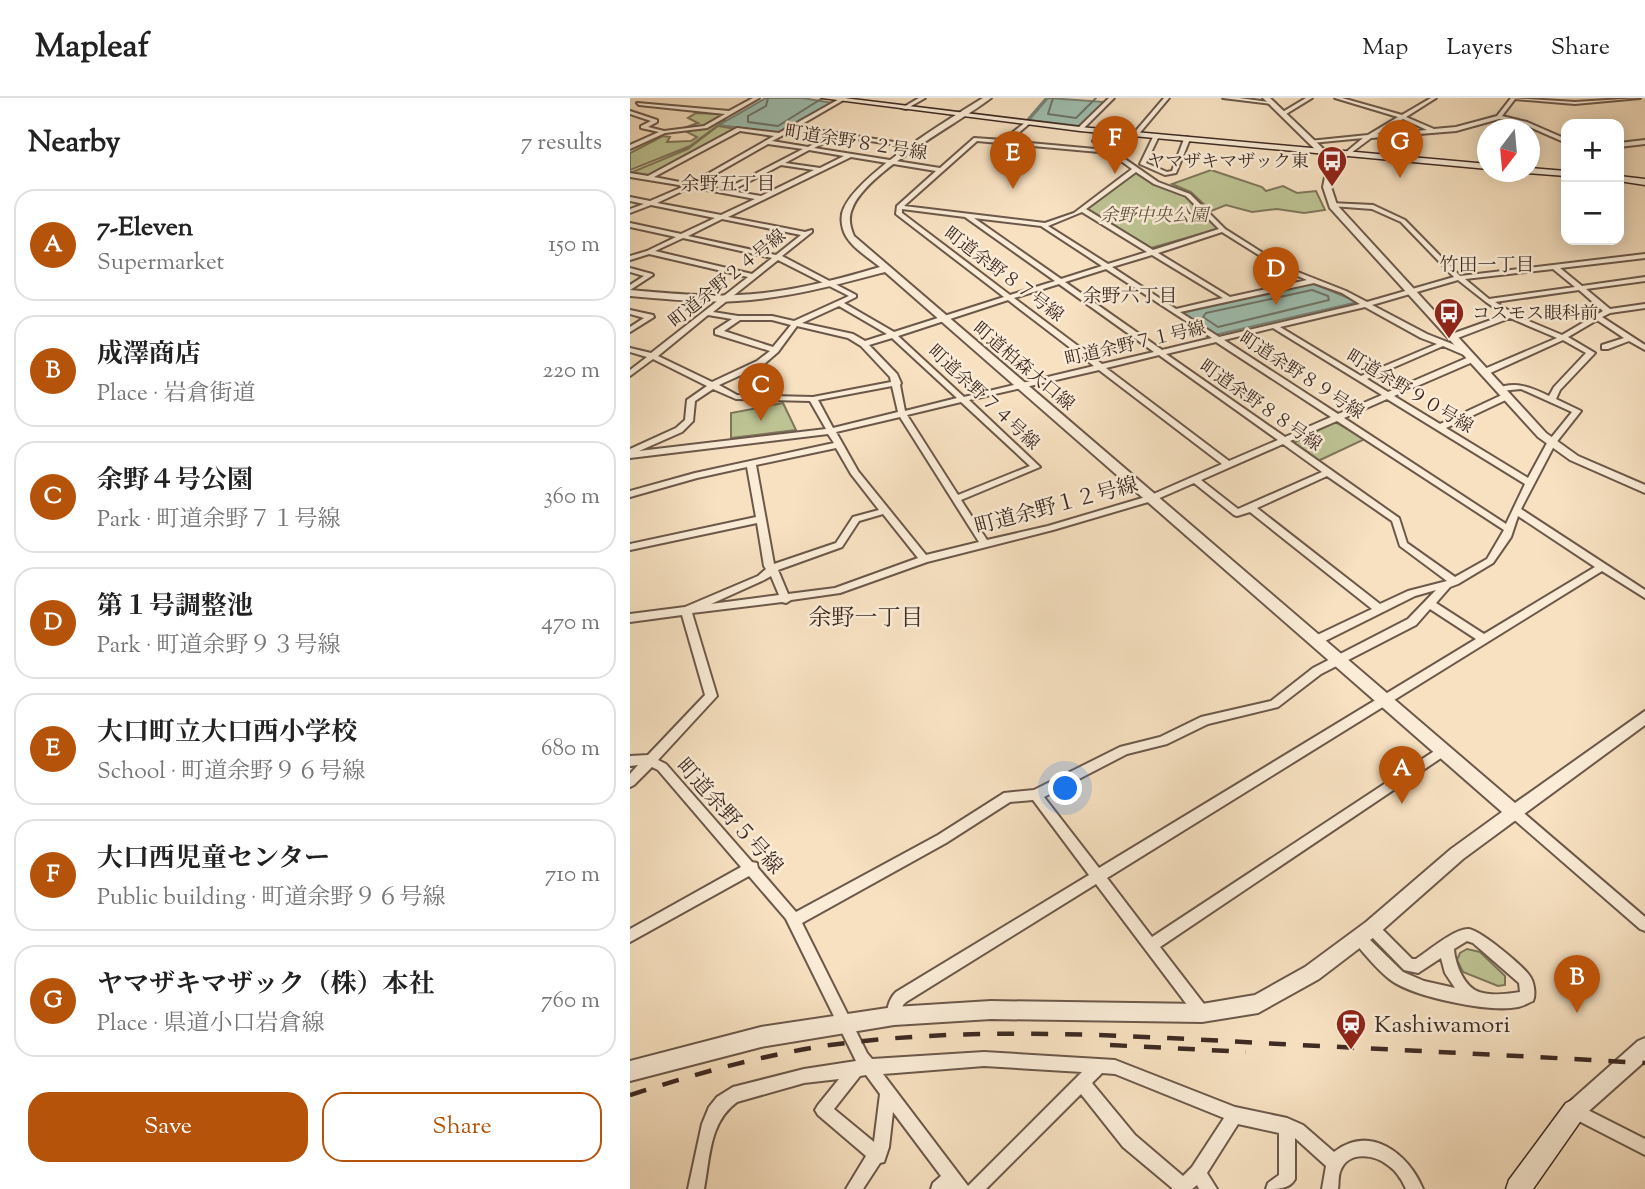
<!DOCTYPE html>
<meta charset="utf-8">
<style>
:root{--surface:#fff;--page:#f2f2f2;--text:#222;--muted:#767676;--line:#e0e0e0;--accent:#b45309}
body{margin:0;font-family:"Sorts Mill Goudy","Noto Serif JP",serif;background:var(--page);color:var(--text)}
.controls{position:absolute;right:21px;top:21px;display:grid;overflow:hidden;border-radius:14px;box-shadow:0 4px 18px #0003}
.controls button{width:63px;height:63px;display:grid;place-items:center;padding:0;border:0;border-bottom:2px solid var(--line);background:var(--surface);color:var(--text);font:35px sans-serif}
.compass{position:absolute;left:847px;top:21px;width:63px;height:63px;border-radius:50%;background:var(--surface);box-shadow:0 4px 18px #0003;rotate:196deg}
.you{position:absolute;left:436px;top:691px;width:24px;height:24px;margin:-18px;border:5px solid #fff;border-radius:50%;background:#1a73e8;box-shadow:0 0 0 10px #1a73e833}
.badge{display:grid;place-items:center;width:46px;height:46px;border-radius:50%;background:var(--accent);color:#fff;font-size:23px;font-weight:700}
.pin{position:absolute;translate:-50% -58px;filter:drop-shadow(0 2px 4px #0008)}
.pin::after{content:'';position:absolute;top:37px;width:24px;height:21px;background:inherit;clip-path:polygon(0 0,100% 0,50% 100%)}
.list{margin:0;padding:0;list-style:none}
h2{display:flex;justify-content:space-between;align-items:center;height:91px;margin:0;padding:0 28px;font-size:30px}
h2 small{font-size:23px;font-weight:400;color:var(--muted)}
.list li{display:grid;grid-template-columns:46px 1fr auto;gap:21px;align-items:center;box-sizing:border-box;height:112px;margin:0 14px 14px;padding:0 14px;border:2px solid var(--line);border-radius:21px}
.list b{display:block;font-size:26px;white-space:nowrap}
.list p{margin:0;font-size:23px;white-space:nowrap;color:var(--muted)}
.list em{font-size:23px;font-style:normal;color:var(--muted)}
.actions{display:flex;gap:14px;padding:21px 28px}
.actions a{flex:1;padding:16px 0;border:2px solid var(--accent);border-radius:21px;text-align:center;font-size:24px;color:var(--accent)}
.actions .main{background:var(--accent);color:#fff}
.map{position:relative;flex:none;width:1015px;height:1091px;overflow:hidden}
header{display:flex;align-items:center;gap:42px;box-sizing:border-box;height:98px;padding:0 35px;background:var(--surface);border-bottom:2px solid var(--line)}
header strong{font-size:33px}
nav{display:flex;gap:38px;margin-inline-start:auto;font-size:24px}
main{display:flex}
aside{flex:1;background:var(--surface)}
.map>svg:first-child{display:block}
.green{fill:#bdc393;stroke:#7e765b;stroke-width:2}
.water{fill:#9ebeaf;stroke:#788377;stroke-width:2}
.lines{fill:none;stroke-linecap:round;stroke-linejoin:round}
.shore{stroke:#6e7469;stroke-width:2}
.stream{stroke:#788377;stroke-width:2}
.minor-casing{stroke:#6c584a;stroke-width:4}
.tertiary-casing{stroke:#6c584a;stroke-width:4}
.secondary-casing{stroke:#3e2a23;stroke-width:3}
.minor{fill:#faecd7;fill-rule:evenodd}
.tertiary{fill:#faecd7;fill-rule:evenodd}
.secondary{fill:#faecd7;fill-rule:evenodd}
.rail{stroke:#3e2a23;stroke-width:4.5;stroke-dasharray:17 17;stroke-linecap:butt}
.labels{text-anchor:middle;stroke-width:5;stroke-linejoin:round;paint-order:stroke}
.far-street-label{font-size:18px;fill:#3e2a23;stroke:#faecd7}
.far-poi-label{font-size:18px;fill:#3e2a23;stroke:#faecd7;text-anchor:end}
.far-park-label{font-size:18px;font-style:italic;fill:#5e503f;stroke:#faecd7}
.far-neighbourhood-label{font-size:19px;fill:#3e2a23;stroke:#faecd7}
.street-label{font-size:21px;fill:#3e2a23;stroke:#faecd7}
.neighbourhood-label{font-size:23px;fill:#3e2a23;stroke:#faecd7}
.near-poi-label{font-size:24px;fill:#3e2a23;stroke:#faecd7;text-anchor:start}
</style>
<header>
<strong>Mapleaf</strong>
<nav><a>Map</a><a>Layers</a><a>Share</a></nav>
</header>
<main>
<aside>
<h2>Nearby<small>7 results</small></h2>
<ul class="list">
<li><span class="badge">A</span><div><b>7-Eleven</b><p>Supermarket</p></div><em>150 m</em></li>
<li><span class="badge">B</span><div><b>成澤商店</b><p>Place · 岩倉街道</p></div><em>220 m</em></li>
<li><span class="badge">C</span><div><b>余野４号公園</b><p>Park · 町道余野７１号線</p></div><em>360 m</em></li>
<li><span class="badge">D</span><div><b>第１号調整池</b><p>Park · 町道余野９３号線</p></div><em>470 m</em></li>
<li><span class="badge">E</span><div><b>大口町立大口西小学校</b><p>School · 町道余野９６号線</p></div><em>680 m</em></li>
<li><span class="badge">F</span><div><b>大口西児童センター</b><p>Public building · 町道余野９６号線</p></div><em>710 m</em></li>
<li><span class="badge">G</span><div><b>ヤマザキマザック（株）本社</b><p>Place · 県道小口岩倉線</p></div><em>760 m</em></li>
</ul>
<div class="actions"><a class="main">Save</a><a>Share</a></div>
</aside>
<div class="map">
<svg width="1015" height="1091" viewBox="0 0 1015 1091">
<rect width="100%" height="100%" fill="#f7e1c1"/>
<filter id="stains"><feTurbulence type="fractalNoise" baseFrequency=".00286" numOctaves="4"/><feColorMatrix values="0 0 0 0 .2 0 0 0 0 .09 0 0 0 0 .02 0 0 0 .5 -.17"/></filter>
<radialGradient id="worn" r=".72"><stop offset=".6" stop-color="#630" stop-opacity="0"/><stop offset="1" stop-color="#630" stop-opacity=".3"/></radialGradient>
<path class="green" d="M66,15L92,16L95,22L60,48L0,72V55L33,38L40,39L37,44L61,43L67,39L51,31L68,25L58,20Z
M88,28L107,31L20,77L0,75L58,51Z
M581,72L632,89L636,93L653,88L667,95L686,93L695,112L674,115L647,111L622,114L596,107L581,113L561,94L542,86Z
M507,73L525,85L556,97L589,127L588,131L521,150L457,111Z
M153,305L166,332L101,340V315Z
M705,324L735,341L688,363L663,345Z
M837,851L850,854L875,878V887L868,888L833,874L827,862L830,855Z"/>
<path class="water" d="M136,0H172L203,5L150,35L89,27Z
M418,0L475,4L450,28L399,22Z
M682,185L728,204L585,237L552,215Z"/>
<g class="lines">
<path class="shore" d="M138,0L136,8L118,18V24L148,28L191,1
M423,0L418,16L446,20L466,0
M682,192L698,198L699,202L588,229L573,219L576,215Z"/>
<path class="stream" d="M398,21L416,0"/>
<g class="minor-casing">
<path id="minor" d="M123,0H129L77,30L35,35L0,51V47L29,34L11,30V28L21,23L0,16V13L27,22V24L18,29L34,33L74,28L95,16L9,7L7,5L99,13Z
M211,0H217L167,29L290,48L287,50L207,38L184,50L310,70L344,40L373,42L397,23L399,26L379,43L476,52L463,43L471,32H475L469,43L528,84L560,96L595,131L655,169L716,193L737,204L824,179L771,124L742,111L702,108L699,106L700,105L743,107L775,122L830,178L1015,156V160L930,170L952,188L1015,179V183L956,191L980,211L1015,206V210L980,215L972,219L1015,247V252L999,243L978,251H972V247L994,240L967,222L938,239L965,255L930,292L926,301L951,313L925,346L891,411L1015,492V500L972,473L477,780L522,839L809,650L813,648L817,650L819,653L817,656L530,849L577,910L579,915L577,920L572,922L567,920L466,786L276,904L273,907L269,923L264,925L259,923C255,913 259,901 266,894L459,777L403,702L380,704L316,745L172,825L237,955L242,961L354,954L485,962L605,1009L657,1020L673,1027L704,1054C740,1026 778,1055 793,1091H776C772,1082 767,1074 759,1068C745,1056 717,1052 710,1074C708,1079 709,1086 708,1091H692L696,1068L665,1040V1081C660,1091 648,1091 636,1091L638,1085L649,1077V1035L608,1026L577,1075L587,1091H569L567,1087L562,1091H542V1090L493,1049L451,996L356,1091H301L303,1085L311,1078L263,1014L259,1049L254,1064L250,1065L233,1091H216L236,1058L188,1017L185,1012L188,1007L209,981L174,985L107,1004C79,1024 80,1060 74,1091H58L72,1026L79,1009L87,999L103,989L174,971L226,963L156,821L119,778L0,844V831L111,769L28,672L22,669L4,687L0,689V676L8,667L0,668V658L18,657L75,597L52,517L0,524V516L55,509L128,478L136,471L134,468L127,425L0,452V446L126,419L117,369L67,380L0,399V393L65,375L204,345L198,336L0,360V351L46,330L55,322L57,302L77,288L23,261L0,278V272L17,259L0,254V250L21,255L118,179L19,156L0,162V158L17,153L46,139L0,129V125L51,136L85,120L21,107L0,115V111L14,106L0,103V99L20,103L55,88L0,79V75L18,78L107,30L149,35ZM163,32L201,37L178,49L142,43ZM110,33L144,38L60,86L24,79ZM347,43L480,55L502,71L444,115L415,125L274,108ZM138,46L173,51L94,92L66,87ZM179,52L214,58L190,70L155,65ZM221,59L306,73L267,108L266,116L374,199L264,234L214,205L226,199V197L152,158L182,134V132L175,134L98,119ZM151,67L184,72L131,98L101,93ZM506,74L524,86L556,98L589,131L523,152L456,111ZM61,89L125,101L91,117L27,105ZM272,111L335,119L425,183L380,197L272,115ZM452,114L517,154L478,166L418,128ZM344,120L411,128L472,168L431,181ZM92,121L171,137L146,157L58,138ZM592,134L651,171L677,182L600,199L528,155ZM53,140L142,160L122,176L25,153ZM522,157L593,200L546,211L482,169ZM148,162L219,198L164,223L142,218H108L83,214ZM476,171L582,240L532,252L435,184ZM923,171L945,189L859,201L835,181ZM828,182L856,204L875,217L819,237V241H825L880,220L927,240L852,272V276H858L933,242L956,255L924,289L919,298C902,290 885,282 866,291L870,293L891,291L942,314L917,345L898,380L816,330L880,300V296H874L810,326L764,298L845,263V259H839L758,294L737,281L813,248L834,257H840V253L797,236L742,207ZM684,185L712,195L730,206L589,239L550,214ZM429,186L524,254L472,266L384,200ZM949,192L973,213L932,237L889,219L865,204ZM378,202L464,268L334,299L268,238ZM209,208L257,236L235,243L223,236L172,225ZM735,209L791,240L807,246L731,278L650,229ZM78,217L102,221L85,232V236L140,253L127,263L82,284L28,258ZM110,222H142L161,227L143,249L94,233ZM167,228L218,240L231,248L260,279L261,284L183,299L107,297L89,287L133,267L148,254ZM643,230L752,297L708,316L594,242ZM262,240L327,300L275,313L270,287L271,285L267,276L239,247ZM586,244L701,319L655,339L536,256ZM529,257L648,342L599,363L476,270ZM469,272L592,366L519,398L418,428L357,442L331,402L410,369L339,302ZM262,288L268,314L203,330L188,302ZM83,291L106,301L180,303L196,331L9,353L52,334L63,323L65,303ZM757,301L895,386L876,426L714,320ZM331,304L400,368L328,397L277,317ZM270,319L349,444L296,457L228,373L206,334ZM707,323L874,432L857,461L825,479L777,445L769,420L660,343ZM653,346L692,374L608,411L571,382ZM206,350L221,376L249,412L223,419L206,445L144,466L126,367ZM697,378L762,423L770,448L817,483L778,493L750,506L627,410ZM564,385L604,417L607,418L620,414L742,511L683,539L682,542L683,545H691L785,498L806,492L778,521L683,570L641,603L571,619L530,639L490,649L404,692L374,695L308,737L166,814L128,770L127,765L122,764L36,666L28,662L87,598L62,515L152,504L156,505L161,502L210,495L297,464L423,432L525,402ZM253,416L288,460L205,490L158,496L148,472L212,449L229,423ZM888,418L965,469L854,536L806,505L820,489L828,486L863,465L881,439ZM141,478L149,497L81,506L134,482ZM800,511L846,541L469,770L414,699L497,656L537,646L578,626L648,609L691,576L786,527ZM354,968L452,974L338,1088L253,976ZM472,975L485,976L594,1020L562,1069L553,1078L505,1037L462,985ZM236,977L250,996L244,1044L204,1011L230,978Z
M289,0H295L276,11L272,10Z
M479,0H484L452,32H448V30Z
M534,0H539L508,37H504V35Z
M593,0H609L645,5L643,6Z
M676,0H682L656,16L651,15Z
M705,0H712L772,17L801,0H806L776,19L804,31L826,29L867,18L881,0L945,4L1010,0L945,6L885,1L872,18L897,24L936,41V45L893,26L869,21L826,33L741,40L717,58L715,55L733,40L682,45L679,43L738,37L768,19ZM773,21L797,32L747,36Z
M524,37L529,38L516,65L537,74L542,73L554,41L557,39L560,41L546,75L535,77L510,66Z
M1015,42V46L989,49V45Z
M0,170L22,176L23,177L0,192V187L14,178L0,174Z
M0,212L23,217L24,219L0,234V229L14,220L0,216Z
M884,709L888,710L1015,819V833L1010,831L880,718L878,714L880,710Z
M742,824L747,826L782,861H786C798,853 824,831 838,831C849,831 892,867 899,877C904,883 906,896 903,903C898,905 893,908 888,909C860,915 785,899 762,883C748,873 736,857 724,844L722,840L724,836L729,834L734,836L773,874L794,883L825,890L815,875L811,860L788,875L774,872L737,834L735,830L737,826ZM837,843L843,845L889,885L890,894C879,896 861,898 849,894C834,889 825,866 824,851Z
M944,1005L1015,1041V1057L939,1018L936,1013L939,1008Z"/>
</g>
<g class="tertiary-casing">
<path id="tertiary" d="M353,0H361C328,26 236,73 222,111C218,120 220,129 224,138L885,705L1015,613V627L833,761L748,836L689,881L628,915L572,924L361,921L264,927L131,949L0,983V963L131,929L264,909L361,903L572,906L625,897L675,869L736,824L821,751L872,714L255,174C206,187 158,200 107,203C72,205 36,201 0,198V192C36,195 72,199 108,197C156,195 203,183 250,169C238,159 217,147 213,131C211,124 211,116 214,110C230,75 319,21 353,0Z
M633,0H640L705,62L701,89L707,107L916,335L948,358L1015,387V395L940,362L908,339L700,110L693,89L698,64Z
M1015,940V963L951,1020L944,1023L937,1020L934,1013L937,1006L1008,943Z"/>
</g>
<g class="secondary-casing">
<path id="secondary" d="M192,0H214L450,29L858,66V71L450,33Z
M900,70L936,73V78L897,75Z
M989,78L1015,81V87L989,83Z
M944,1001L952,1005L956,1013L952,1021L903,1091H876L879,1082L936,1005Z"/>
</g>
<use href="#minor" class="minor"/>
<use href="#tertiary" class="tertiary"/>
<use href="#secondary" class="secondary"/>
<path class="rail" d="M480,947L616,954
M0,997C65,976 132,957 200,947C349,927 500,938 650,946C772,952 893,958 1015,965"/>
</g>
<defs>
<g id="bus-pin" transform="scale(1.575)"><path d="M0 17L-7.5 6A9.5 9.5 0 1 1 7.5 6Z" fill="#8f2418" stroke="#faecd7"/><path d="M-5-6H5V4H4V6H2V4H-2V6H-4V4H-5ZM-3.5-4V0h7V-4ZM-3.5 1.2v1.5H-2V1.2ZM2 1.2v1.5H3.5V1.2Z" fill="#fff"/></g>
<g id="station-pin" transform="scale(1.575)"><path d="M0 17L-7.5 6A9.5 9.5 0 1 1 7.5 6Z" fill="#8f2418" stroke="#faecd7"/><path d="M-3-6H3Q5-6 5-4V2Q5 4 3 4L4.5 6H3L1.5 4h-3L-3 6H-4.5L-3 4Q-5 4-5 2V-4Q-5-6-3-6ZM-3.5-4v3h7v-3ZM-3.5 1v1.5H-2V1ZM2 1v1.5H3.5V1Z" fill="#fff"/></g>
</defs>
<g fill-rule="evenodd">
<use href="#bus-pin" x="702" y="63"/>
<use href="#bus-pin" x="819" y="215"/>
<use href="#station-pin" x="721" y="926"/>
</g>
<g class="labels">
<g class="far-street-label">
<text transform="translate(226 44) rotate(9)" y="6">町道余野８２号線</text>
<text transform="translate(374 176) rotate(37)" y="6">町道余野８７号線</text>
<text transform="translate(97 180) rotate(-39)" y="6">町道余野２４号線</text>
<text transform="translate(505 245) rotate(-13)" y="6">町道余野７１号線</text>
<text transform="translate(394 268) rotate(40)" y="6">町道柏森大口線</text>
<text transform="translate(672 277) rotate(33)" y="6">町道余野８９号線</text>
<text transform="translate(780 293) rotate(31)" y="6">町道余野９０号線</text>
<text transform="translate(354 299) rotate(43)" y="6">町道余野７４号線</text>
<text transform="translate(631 307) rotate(35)" y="6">町道余野８８号線</text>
</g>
<g class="far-poi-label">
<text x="679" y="69">ヤマザキマザック東</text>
<text x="842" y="221" text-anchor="start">コスモス眼科前</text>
</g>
<g class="far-park-label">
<text x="524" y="123">余野中央公園</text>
</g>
<g class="far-neighbourhood-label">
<text x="98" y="92">余野五丁目</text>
<text x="857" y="173">竹田一丁目</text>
<text x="500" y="204">余野六丁目</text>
</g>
<g class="street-label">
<text transform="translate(426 407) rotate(-15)" y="7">町道余野１２号線</text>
<text transform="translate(100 718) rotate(48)" y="7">町道余野５号線</text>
</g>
<g class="neighbourhood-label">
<text x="236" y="527">余野一丁目</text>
</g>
<g class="near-poi-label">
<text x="744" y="934">Kashiwamori</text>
</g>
</g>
<rect width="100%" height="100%" filter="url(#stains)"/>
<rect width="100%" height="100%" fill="url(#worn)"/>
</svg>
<div class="controls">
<button>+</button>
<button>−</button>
</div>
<svg class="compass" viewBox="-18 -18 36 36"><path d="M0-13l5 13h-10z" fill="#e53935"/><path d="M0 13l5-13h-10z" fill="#767676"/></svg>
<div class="you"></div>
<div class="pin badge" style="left:772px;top:706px">A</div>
<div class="pin badge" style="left:947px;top:915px">B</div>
<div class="pin badge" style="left:131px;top:323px">C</div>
<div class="pin badge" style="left:646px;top:207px">D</div>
<div class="pin badge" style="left:383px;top:91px">E</div>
<div class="pin badge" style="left:485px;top:76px">F</div>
<div class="pin badge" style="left:770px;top:80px">G</div>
</div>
</main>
